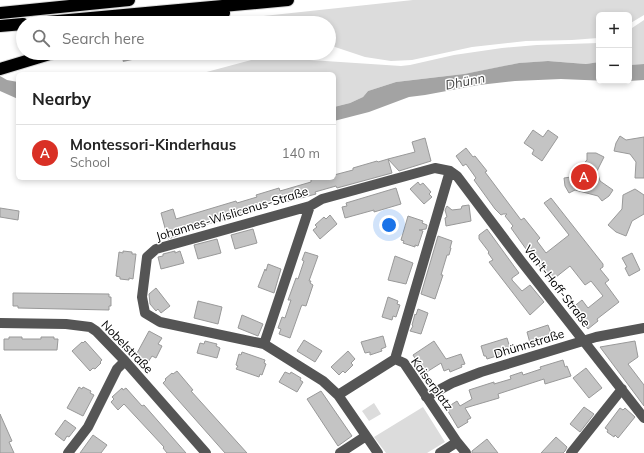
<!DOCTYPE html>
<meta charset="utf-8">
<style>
:root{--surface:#fff;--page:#f2f2f2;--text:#222;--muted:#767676;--line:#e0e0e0;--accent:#d93025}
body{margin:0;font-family:Mulish,sans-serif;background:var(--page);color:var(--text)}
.controls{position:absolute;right:12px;top:12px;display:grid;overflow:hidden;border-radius:6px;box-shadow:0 2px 6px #0003}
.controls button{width:36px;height:36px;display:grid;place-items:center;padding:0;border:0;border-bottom:1px solid var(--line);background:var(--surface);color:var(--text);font:20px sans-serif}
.you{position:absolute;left:389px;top:225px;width:14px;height:14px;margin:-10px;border:3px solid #fff;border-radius:50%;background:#1a73e8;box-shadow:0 0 0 6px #1a73e833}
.badge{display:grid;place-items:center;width:26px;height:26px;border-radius:50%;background:var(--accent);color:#fff;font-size:13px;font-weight:700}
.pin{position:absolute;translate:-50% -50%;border:2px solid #fff;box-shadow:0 1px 4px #0006}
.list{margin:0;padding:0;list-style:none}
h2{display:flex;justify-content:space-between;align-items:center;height:52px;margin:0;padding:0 16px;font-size:17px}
h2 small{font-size:13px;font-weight:400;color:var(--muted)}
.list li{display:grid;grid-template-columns:26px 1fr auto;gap:12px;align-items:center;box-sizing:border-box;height:56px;padding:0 16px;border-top:1px solid var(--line)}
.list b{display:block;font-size:15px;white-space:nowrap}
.list p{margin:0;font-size:13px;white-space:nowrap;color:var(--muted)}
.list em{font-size:13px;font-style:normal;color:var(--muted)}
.icon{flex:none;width:22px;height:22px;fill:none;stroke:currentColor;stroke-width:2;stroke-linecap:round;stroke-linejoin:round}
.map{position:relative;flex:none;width:644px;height:453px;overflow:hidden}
.search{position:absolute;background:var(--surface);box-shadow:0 2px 6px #0003;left:16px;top:16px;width:320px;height:44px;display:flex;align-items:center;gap:10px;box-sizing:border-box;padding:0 14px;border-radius:22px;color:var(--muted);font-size:15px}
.panel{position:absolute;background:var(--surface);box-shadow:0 2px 6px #0003;left:16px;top:72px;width:320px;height:108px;border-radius:6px}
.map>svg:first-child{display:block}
.green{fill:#dcdcdc}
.water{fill:#a3a3a3}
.building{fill:#c4c4c4;stroke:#999}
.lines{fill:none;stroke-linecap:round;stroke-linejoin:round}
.highway-casing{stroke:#dbdbdb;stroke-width:14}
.minor{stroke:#555;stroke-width:10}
.highway{stroke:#000;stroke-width:12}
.labels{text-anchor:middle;stroke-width:3;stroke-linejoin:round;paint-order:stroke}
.street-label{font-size:12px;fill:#000;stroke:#fff}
.water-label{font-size:13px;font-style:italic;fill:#444;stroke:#fff}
</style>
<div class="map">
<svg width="644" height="453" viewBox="0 0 644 453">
<rect width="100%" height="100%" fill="#fff"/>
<path class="green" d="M413,0H644V15L629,24V15H599L598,38L572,40L526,41L472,47L412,60L391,61L365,57L329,45V23H254L253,17Z
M644,20V64L629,65V30Z
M599,43V62L586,64L548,61L520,63L464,74L396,82L368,91L363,97L350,103L334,107V74H199L278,53H304L307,59L310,60L401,66L410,65L454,55L502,48L537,45Z
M374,403L381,414L369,421L362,411Z
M423,407L445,442L427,453H386L374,437Z"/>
<path class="water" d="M120,53H164L123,62L122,58L118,59L117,55L121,54Z
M548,61L586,64L599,62V81H608L561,79L515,81L479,85L425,95L409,97L369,112L334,121V107L350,103L363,97L368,91L396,82L464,74L519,63Z
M644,64V80L629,81V65Z
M0,76L7,80L18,82V99L0,91Z"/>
<path class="building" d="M533,130L543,137L548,130L558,137L542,161L532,154L534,150L524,143Z
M620,136L626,140L644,137V178H635L636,162L630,154L614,151L616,143Z
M425,138L431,161L399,171L388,159L415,152L412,142Z
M466,148L473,157L475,156L487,171L485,172L521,220L524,218L540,238L537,241L546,253L569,235L544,203L551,198L603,264V267L600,269L609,280L605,283L619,302L597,319L598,321L588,329L572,308L582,300L588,308L603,296L591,281L585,285L570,266L551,281L545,274L536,261L539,259L529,246L526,249L511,228L513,226L505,216L507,214H503L501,215L495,209L474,180L476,178L466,164L463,166L456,156Z
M587,153H596L604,157L597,171L600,181L613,190L609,196L602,201L598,196L575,190L569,193L565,186L564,178L571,177L587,160Z
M388,159L392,173L337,188L336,186L315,192L316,194L282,203V201L261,207V209L179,232L180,235L168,239L161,213L173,209L176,219L236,201L237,203L257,197L256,195L279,188L280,191L311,182V180L316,178H334V175L353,170V168L377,161L378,162Z
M418,182L420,185L423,183L431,192L429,194L432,197L424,204L410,189Z
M396,188L401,204L374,212V210L345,218L342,207L347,206L346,203Z
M635,189L644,195V214L632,221L626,236L616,232L608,225L622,209L623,195Z
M469,205L471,221L446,226L445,218L447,217L445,210L447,206L452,210L461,209L462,206Z
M0,208L19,211L18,220L0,217Z
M330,215L337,224L320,239L313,230L317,227L315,225L324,217L326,219Z
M408,216L423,221L422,223L427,225L426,229L419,230L423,231L418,246L415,245V247L403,243L404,241L401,240Z
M253,229L257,243L235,249L231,235Z
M487,229L519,273L512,278V280L522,291L530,285L544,302L530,315L489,262L493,260L488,253L489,252L479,239V235Z
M438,236L452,241L450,248H451L449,255H447L441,275H443L435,299L421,294Z
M217,239L221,253L198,259L194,245Z
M123,251L132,252V254H136L133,279L129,278V280L120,279V277L116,276L119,252L123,253Z
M175,251V253L180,251L184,263L161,269L158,257L163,256V254Z
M305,252L318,256L309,281H311L310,283L313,285L306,306L302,305L301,307L290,338L279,334L281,329L278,328L282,317L285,318L291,300H288L296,278L298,279L304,261L302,260Z
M632,253L640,270L629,276L625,268L627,267L622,258Z
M395,256L413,263L406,284L388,280Z
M268,264L281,269L274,293L258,287L265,269L266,271Z
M156,288L170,306L161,313L158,309L156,311L150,304L149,294Z
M13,293L109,294V297H111V306H109V310L18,308V306H13Z
M388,297L398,301L397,304L400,305L396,317L393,316L392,320L382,317Z
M198,301L222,307L218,324L194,318Z
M418,309L428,313L421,334L410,331L413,326L412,325L415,314L416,315Z
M242,315L263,324L258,336L238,328Z
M548,325L552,336L546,338L547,340L536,344L535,341L530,343L527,332Z
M149,331L162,338L158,344L162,346L156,358L152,356L148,362L136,355Z
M383,336L386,347L381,349L382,351L370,355V352L365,353L361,342Z
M9,337H22V339H41V337H54V339H58L57,350H4V339H9Z
M507,338L510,348L508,349L509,352L487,359L486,356H484L481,346Z
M304,340L322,351L315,362L297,351Z
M85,341L102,360L100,362L101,363L95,369L93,368L90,371L72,351L82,342L83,343Z
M205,341L217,344L216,346L220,348L217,358L197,353L200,343L204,344Z
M434,341L446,359L461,354L465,364L461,365L462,367L450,372L449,369L444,371L441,363L425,373L420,367L419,368L414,361L416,360L413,355Z
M635,341L638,357L628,364L644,385V406L600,347Z
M348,351L355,359L351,363L353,365L345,373L343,371L339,375L331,367Z
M242,352L265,360L264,363L266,364L262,375L260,374L259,377L236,369L238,366L236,365L239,354L241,355Z
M563,360L565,367L567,366L571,376L545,384L544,379L498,394L499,398L465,408L471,418L467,420L468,422L458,428L446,408L457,401L460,406L472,399L469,390L494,382V384L511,379L510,376L522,372L523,375L541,369L540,367Z
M586,368L602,388L589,398L573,378Z
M177,371L193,390L191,391L247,453H225L163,383L166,380L165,379L172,373L173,374Z
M285,372L290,374L291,372L301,378L300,380L303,382L297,392L279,382Z
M79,387L82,389L83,387L91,391L90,393L94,395L83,416L67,408Z
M122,388L123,390L126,388L142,406L144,405L186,453H167L163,448L164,447L124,404L118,410L111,402L114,399L112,397Z
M321,391L352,436L338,446L307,399Z
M584,407L594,414L580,432L570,424Z
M620,408L623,410L625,408L635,417L618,438L615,435L614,437L607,432L608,430L605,428Z
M0,414L12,441L9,442L14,453H0Z
M65,420L76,428L69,437L67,436L64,441L55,434Z
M93,435L107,445L101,453H80Z
M556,437L567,447L565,451L563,453H541Z
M487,439L498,453H472V451Z"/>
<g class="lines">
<g class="highway-casing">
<path id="highway" d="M0,13L129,0
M36,23L288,0
M172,23L224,13
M0,26L23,24
M0,69L53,53"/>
</g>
<path class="minor" d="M0,323L66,324L90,327L96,331L125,361L206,453
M264,344L310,206
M395,359L450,171
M338,395L395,359L404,363L457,442L440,453
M426,397L452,383L481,372L596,337L644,328
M457,442L466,453
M68,453L88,427L117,369L125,361
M340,453L366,436
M378,453L338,395L323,381L264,344L160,322L145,313L142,297L147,257L156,249L310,206L322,199L435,168L450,171L457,176L521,261L644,418
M571,453L622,389"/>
<use href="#highway" class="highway"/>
</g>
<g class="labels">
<g class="street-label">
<text transform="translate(232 214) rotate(-17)" y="4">Johannes-Wislicenus-Straße</text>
<text transform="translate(557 286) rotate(52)" y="4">Van't-Hoff-Straße</text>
<text transform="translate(529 344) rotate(-17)" y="4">Dhünnstraße</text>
<text transform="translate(127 347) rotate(46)" y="4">Nobelstraße</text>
<text transform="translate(432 384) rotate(54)" y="4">Kaiserplatz</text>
</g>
<g class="water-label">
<text transform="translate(465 81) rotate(-11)" y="5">Dhünn</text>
</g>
</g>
</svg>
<div class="controls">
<button>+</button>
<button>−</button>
</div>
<div class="you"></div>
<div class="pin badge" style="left:584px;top:177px">A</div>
<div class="search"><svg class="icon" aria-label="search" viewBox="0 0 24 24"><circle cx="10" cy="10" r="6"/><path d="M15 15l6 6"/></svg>Search here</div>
<section class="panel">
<h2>Nearby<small></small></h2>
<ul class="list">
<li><span class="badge">A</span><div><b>Montessori-Kinderhaus</b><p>School</p></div><em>140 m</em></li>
</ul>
</section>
</div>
